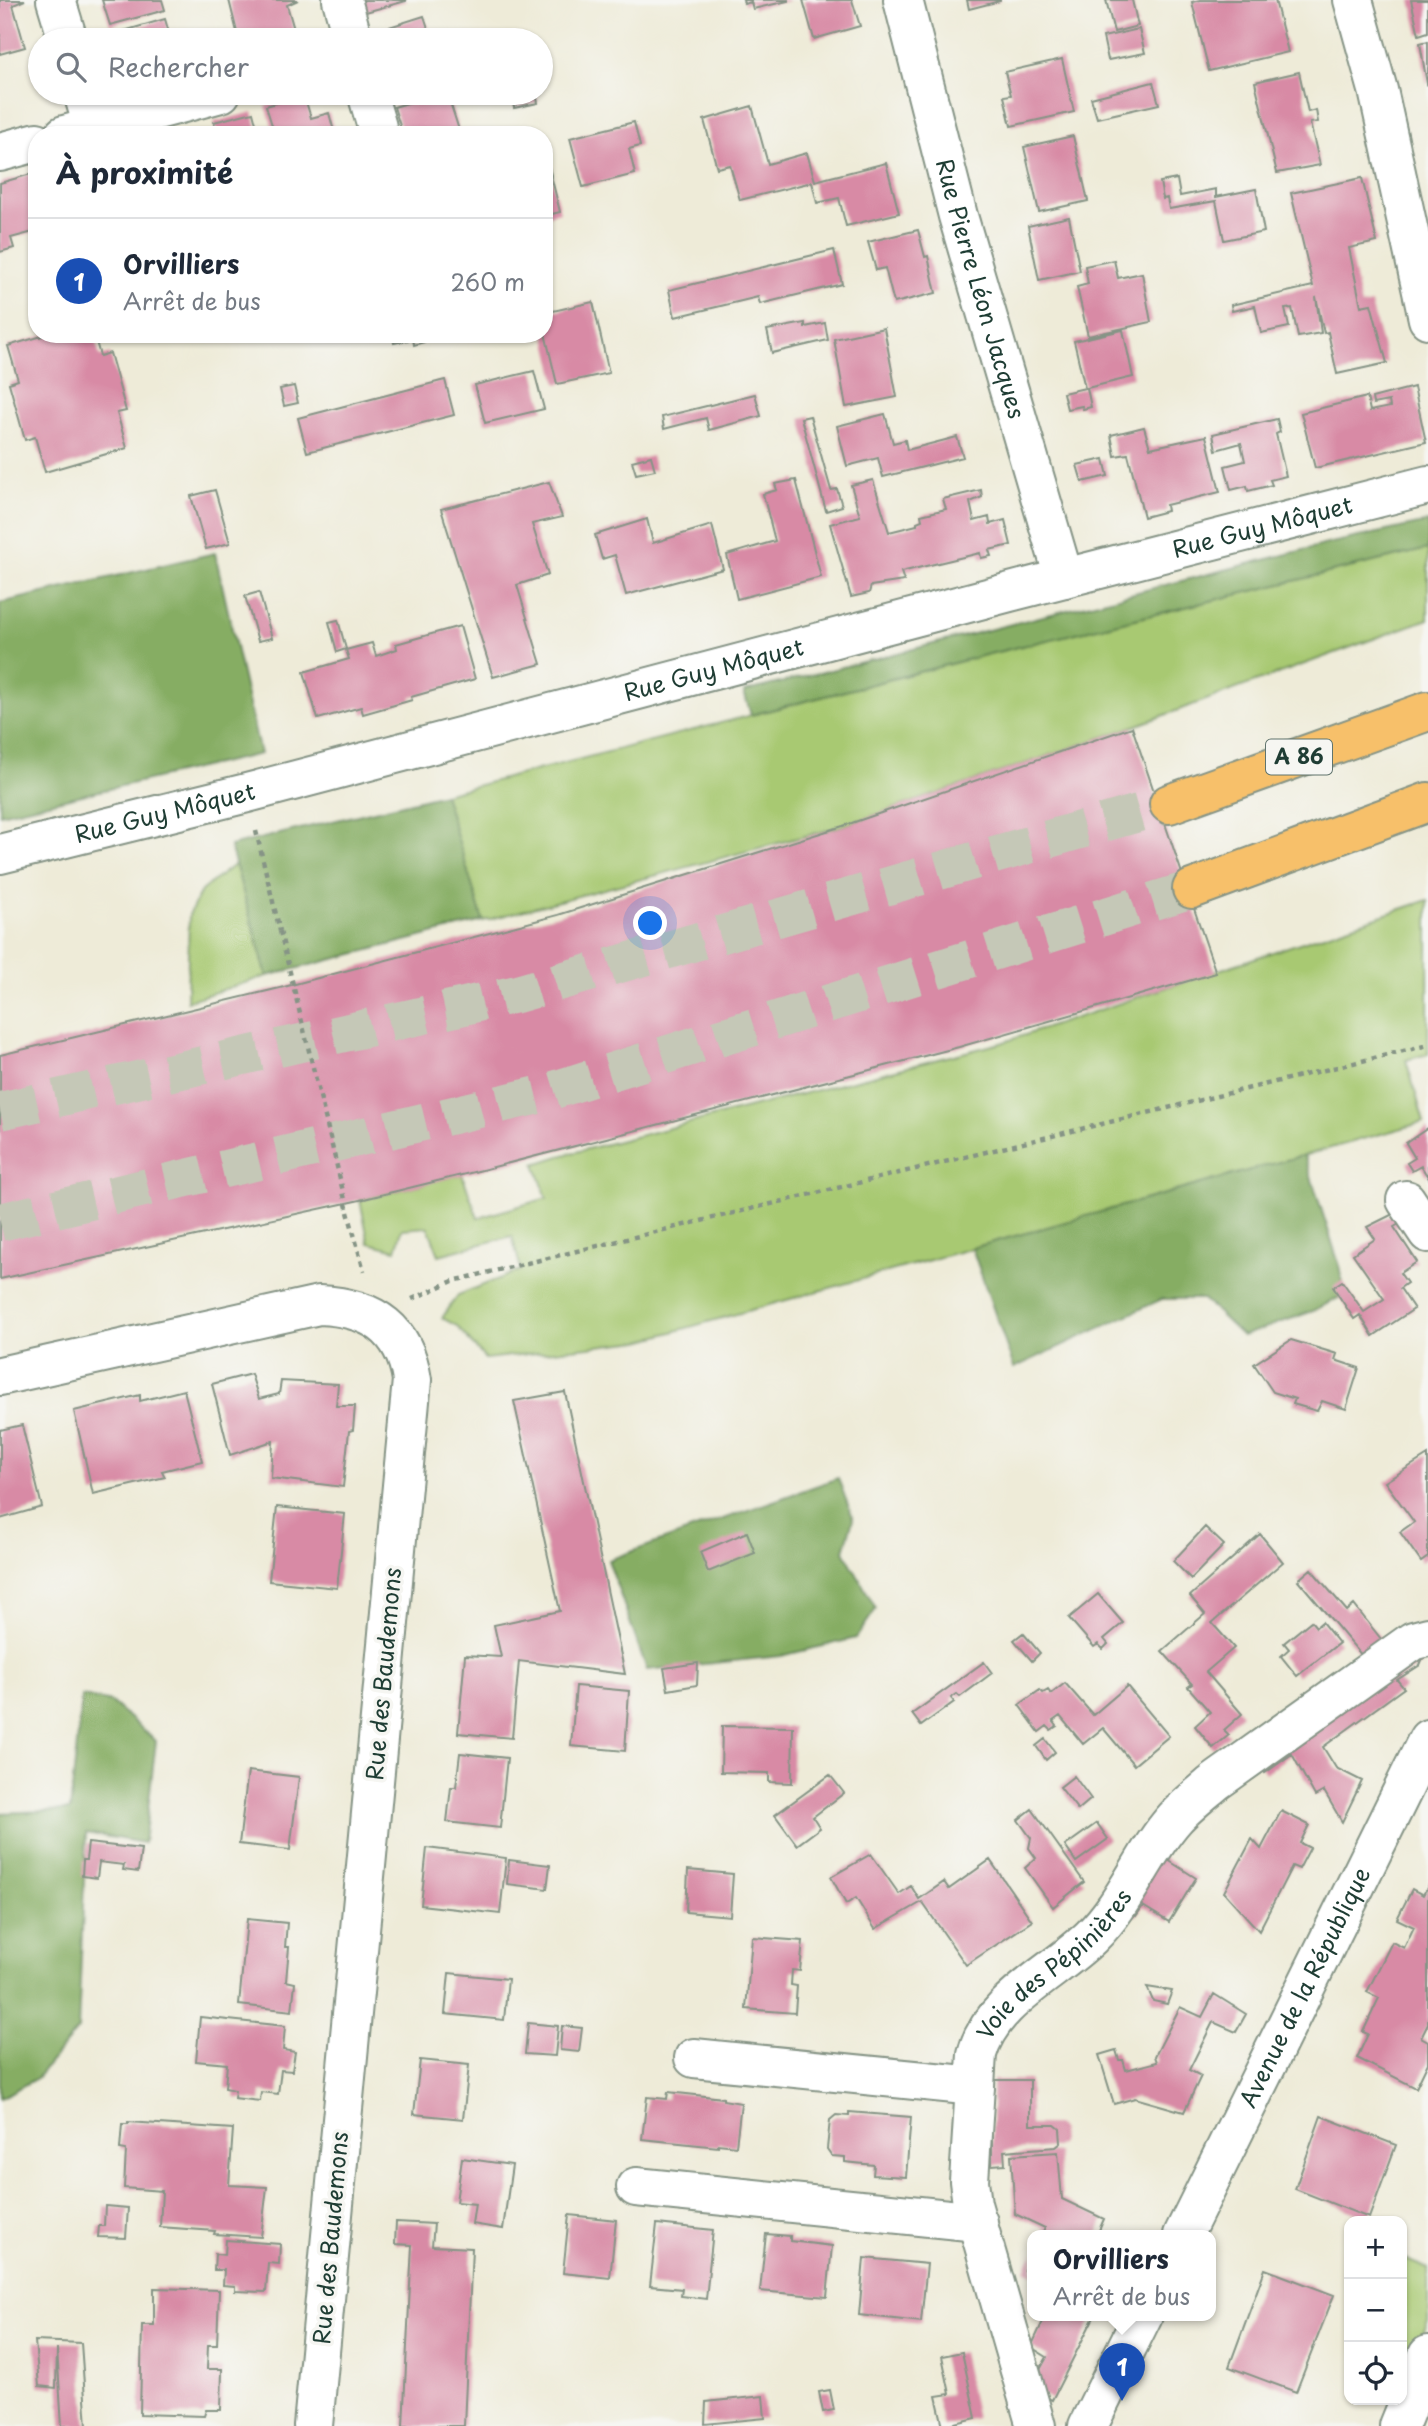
<!DOCTYPE html>
<html lang="fr">
<meta charset="utf-8">
<style>
:root{--surface:#fff;--page:#f2f2f3;--text:#1f2937;--muted:#747a83;--line:#e0e1e3;--accent:#0f766e}
body{margin:0;font-family:"Playpen Sans",sans-serif;background:var(--page);color:var(--text)}
.controls{position:absolute;right:21px;bottom:21px;display:grid;overflow:hidden;border-radius:14px;box-shadow:0 2px 5px #0004}
.controls button{width:63px;height:63px;display:grid;place-items:center;padding:0;border:0;border-bottom:2px solid var(--line);background:var(--surface);color:var(--text);font:35px sans-serif}
.you{position:absolute;left:651px;top:924px;width:24px;height:24px;margin:-18px;border:5px solid #fff;border-radius:50%;background:#1a73e8;box-shadow:0 0 0 10px #1a73e833}
.badge{display:grid;place-items:center;width:46px;height:46px;border-radius:50%;background:var(--accent);color:#fff;font-size:23px;font-weight:700}
.pin{position:absolute;translate:-50% -58px;filter:drop-shadow(0 2px 4px #0008)}
.pin::after{content:'';position:absolute;top:37px;width:24px;height:21px;background:inherit;clip-path:polygon(0 0,100% 0,50% 100%)}
.popup{position:absolute;left:1027px;top:2230px;width:189px;height:91px;box-sizing:border-box;display:grid;place-content:center;border-radius:14px;background:var(--surface);filter:drop-shadow(0 2px 5px #0005);font-size:23px;white-space:nowrap;color:var(--muted)}
.popup b{font-size:26px;color:var(--text)}
.popup::after{content:'';position:absolute;left:50%;top:100%;margin-left:-14px;border:14px solid transparent;border-top-color:var(--surface)}
.list{margin:0;padding:0;list-style:none}
h2{display:flex;justify-content:space-between;align-items:center;height:91px;margin:0;padding:0 28px;font-size:30px}
h2 small{font-size:23px;font-weight:400;color:var(--muted)}
.list li{display:grid;grid-template-columns:46px 1fr auto;gap:21px;align-items:center;box-sizing:border-box;height:126px;padding:0 28px;border-top:2px solid var(--line)}
.list b{display:block;font-size:26px;white-space:nowrap}
.list p{margin:0;font-size:23px;white-space:nowrap;color:var(--muted)}
.list em{font-size:23px;font-style:normal;color:var(--muted)}
.icon{flex:none;width:38px;height:38px;fill:none;stroke:currentColor;stroke-width:2;stroke-linecap:round;stroke-linejoin:round}
.map{position:relative;flex:none;width:1428px;height:2426px;overflow:hidden}
.search{position:absolute;background:var(--surface);box-shadow:0 2px 5px #0004;left:28px;top:28px;width:525px;height:77px;display:flex;align-items:center;gap:18px;box-sizing:border-box;padding:0 24px;border-radius:38px;color:var(--muted);font-size:26px}
.panel{position:absolute;background:var(--surface);box-shadow:0 2px 5px #0004;left:28px;top:126px;width:525px;height:217px;border-radius:28px}
.map>svg:first-child{display:block}
.green{fill:#a8c972;stroke:#648353;stroke-width:2}
.forest{fill:#86ad64;stroke:#52754c;stroke-width:2}
.building{fill:#d88aa5}
.lines{fill:none;stroke-linecap:round;stroke-linejoin:round}
.highway-tunnel{stroke:#c5c8b7;stroke-width:38;stroke-dasharray:38 19;stroke-linecap:butt}
.minor-casing{stroke:#869486;stroke-width:42}
.highway-casing{stroke:#869486;stroke-width:42}
.path{stroke:#869486;stroke-width:4.5;stroke-dasharray:5 5;stroke-linecap:butt}
.minor{stroke:#fff;stroke-width:38}
.highway{stroke:#f7c06b;stroke-width:38}
.path-bridge{stroke:#869486;stroke-width:4.5;stroke-dasharray:5 5;stroke-linecap:butt}
.labels{text-anchor:middle;stroke-width:7;stroke-linejoin:round;paint-order:stroke}
.shield{fill:#f6f6f2;stroke:#60746d;stroke-width:2}
.shield-label{font-size:21px;font-weight:bold;fill:#1f3d34}
.street-label{font-size:23px;fill:#1f3d34;stroke:#f6f6f2}
</style>
<div class="map">
<svg width="1428" height="2426" viewBox="0 0 1428 2426">
<rect width="100%" height="100%" fill="#f6f6f2"/>
<filter id="ink" filterUnits="userSpaceOnUse"><feTurbulence type="fractalNoise" baseFrequency=".0143" numOctaves="2"/><feDisplacementMap in="SourceGraphic" scale="14" xChannelSelector="R" yChannelSelector="G"/><feConvolveMatrix kernelMatrix="1 2 1 2 8 2 1 2 1" color-interpolation-filters="sRGB"/></filter>
<filter id="wash" filterUnits="userSpaceOnUse"><feTurbulence type="fractalNoise" baseFrequency=".00686" numOctaves="4" result="noise"/><feDisplacementMap in="SourceGraphic" scale="28" xChannelSelector="R" yChannelSelector="G"/><feGaussianBlur stdDeviation="1.57" result="paint"/><feColorMatrix in="noise" values="0 0 0 0 0 0 0 0 0 0 0 0 0 0 0 0 0 1.4 0 .05"/><feComposite in="paint" operator="in"/></filter>
<g filter="url(#wash)">
<rect width="100%" height="100%" fill="#eeebd8"/>
<path class="green" d="M1428,549V619L1132,727L843,826L483,921L444,794L989,654Z
M235,864L267,976L187,1001L189,915L201,891Z
M1428,900V1054L1406,1060L1424,1122L640,1341L485,1359L457,1326L442,1318L458,1295L521,1270L512,1236L439,1255L428,1227L402,1229L396,1250L369,1243L360,1200L462,1174L478,1218L547,1198L535,1164L560,1156L1001,1043Z
M1402,2258L1428,2269V2322L1405,2379L1402,2378Z"/>
<path class="forest" d="M1428,522V549L989,654L751,715L744,692L1331,543Z
M215,553L260,754L0,814V603Z
M444,794L483,921L267,976L230,846Z
M1304,1155L1339,1264L1344,1295L1313,1311L1242,1336L1203,1299H1162L1014,1368L972,1248Z
M838,1478L853,1519L844,1551L876,1609L856,1638L781,1656L647,1670L608,1560Z
M82,1696L111,1702L156,1741L144,1843L86,1833L78,2029L37,2078L0,2098V1813L70,1810Z"/>
<g id="blocks">
<path class="building" d="M0,0H25L13,5L25,47L0,54Z
M102,0H162L165,10L110,25Z
M229,0H298L287,5L297,40H239Z
M359,0H406V1L362,13Z
M743,0H788V1L753,9L751,2L744,4Z
M803,0H852L860,26L814,39Z
M967,0H1000V1L969,9Z
M1106,0H1132L1138,26L1114,32Z
M1200,0H1275L1288,52L1209,71L1192,2Z
M1411,0H1428V32L1419,35Z
M424,16L432,40H373L370,33Z
M165,19L171,40H93Z
M1139,29L1145,53L1108,60L1103,37Z
M1428,41V83L1427,84L1420,43Z
M1062,59L1074,112L1011,126L1004,96L1011,95L1005,72Z
M1299,72L1308,112L1316,110L1318,122L1310,123L1320,165L1277,173L1255,82Z
M1153,82L1159,104L1097,118L1091,98Z
M419,93H447L459,130L445,135H403L394,107L421,99Z
M511,93H536L538,103L514,108Z
M304,95L311,118L329,113L335,135H275L266,106Z
M752,106L768,164L807,153L815,181L886,163L899,213L846,226L839,198L817,203L812,182L740,200L730,165L717,168L704,120Z
M253,112L259,135H217L214,122Z
M634,122L640,146L629,149L635,174L583,187L570,138Z
M1073,136L1088,201L1039,212L1024,147Z
M549,167L560,212L544,216V169Z
M31,174L37,194V231L11,238L14,248L0,252V183Z
M1362,178L1377,242L1349,248L1361,306L1371,304L1387,363L1337,374L1328,332L1324,333L1316,297L1321,333L1298,337L1292,308L1285,309L1289,327L1261,333L1255,306L1232,311L1231,305L1313,286L1291,193Z
M1177,179L1180,196L1216,189V197L1256,189L1264,232L1224,240L1216,201L1169,209L1167,198L1163,199L1160,182Z
M1069,217L1080,271L1039,280L1028,226Z
M918,230L925,257L928,256L936,293L894,303L885,268L876,270L868,242Z
M834,250L842,284L760,304L758,297L675,317L669,290Z
M1114,260L1118,278L1142,273L1151,322L1088,336L1077,287L1088,284L1085,266Z
M593,302L609,373L557,384L544,329V313Z
M805,323V327L825,323L828,340L772,353L767,330Z
M884,328L897,397L846,407L834,339Z
M1123,330L1133,377L1087,388L1091,407L1083,409L1082,406L1067,409L1063,393L1085,388L1074,341Z
M49,334H94L100,356L110,353L126,411L117,413L127,448L45,472L35,437L25,440L9,383L18,380L8,346Z
M392,334H423L424,342L414,345L413,339L394,343Z
M534,371L544,409L485,423L475,385Z
M445,380L454,415L307,452L298,418Z
M294,386L298,403L284,406L280,389Z
M1414,387L1426,442L1315,468L1301,413L1367,397L1370,411L1390,407L1389,401L1373,404L1372,398Z
M755,394L761,416L709,430L706,418L664,429L662,417Z
M885,414L893,443L905,440L907,450L957,437L963,457L883,477L878,458L847,466L837,426Z
M810,416L831,490L837,489L842,506L826,511L801,418Z
M1277,419L1280,432L1276,434L1286,476L1270,480L1272,485L1248,491L1247,486L1231,490L1225,466L1245,461L1241,443L1216,450L1213,434Z
M1144,427L1150,448L1206,436L1220,492L1166,505L1167,511L1144,517L1128,454L1115,456L1111,435Z
M651,456L655,470L636,474L632,461Z
M1104,459L1108,476L1082,482L1077,465Z
M796,480L821,577L737,599L727,555L775,541L763,494L777,490L775,484Z
M873,480L889,532L917,525V522L922,520L921,515L946,509L943,499L981,490L982,497L970,502L974,521L989,517L990,524L1005,520L1011,545L989,550L991,556L981,558L980,553L901,572L904,581L871,586L869,593L851,597L830,524L860,516L851,485Z
M549,482L562,517L532,524L548,575L517,585L541,664L493,677L441,509Z
M215,490L230,543L206,549L191,496Z
M647,519L653,543L712,525L723,569L626,595L615,555L602,559L595,535Z
M259,592L272,638L258,641L245,596Z
M338,620L346,649L337,652L329,622Z
M460,626L475,679L411,697L412,700L363,714L361,707L318,719L304,672L349,659L346,650L372,643L376,656L397,649L396,644Z
M1132,727L1216,973L959,1047L482,1170L360,1200L0,1279V1055L280,988L558,915L843,826Z
M1428,1128V1177L1421,1166L1412,1171L1407,1163L1415,1158L1406,1143Z
M1393,1214L1401,1223L1394,1227L1417,1262L1400,1273L1407,1283L1400,1288L1414,1309L1373,1336L1360,1315L1354,1319L1333,1287L1342,1281L1364,1312L1384,1299L1353,1254L1375,1239L1367,1227Z
M1291,1340L1337,1354L1335,1360L1359,1368L1346,1409L1322,1401L1317,1411L1293,1404L1295,1399L1273,1392L1254,1364Z
M251,1374L259,1399L279,1394L281,1381L338,1384L336,1406H355L353,1430L349,1431L343,1487L271,1478L273,1441L230,1455L212,1384Z
M184,1390L202,1461L162,1471L165,1477L93,1494L74,1411L140,1395V1401Z
M565,1392L625,1674L519,1661L512,1738L458,1733L465,1655L501,1657L494,1625L560,1611L514,1401Z
M22,1425L42,1507L0,1519V1430Z
M1428,1455V1557L1421,1562L1400,1532L1414,1522L1385,1482Z
M277,1507L345,1514L337,1588L269,1581Z
M1205,1527L1224,1545L1191,1579L1173,1561Z
M747,1532L755,1553L708,1572L700,1552Z
M1260,1534L1283,1562L1212,1623L1234,1648L1206,1672L1242,1714L1224,1730L1229,1735L1213,1748L1195,1726L1210,1712L1188,1687L1192,1684L1162,1651L1205,1614L1190,1596Z
M1311,1569L1347,1611L1354,1605L1389,1649L1368,1663L1298,1580Z
M1098,1594L1123,1623L1104,1639L1108,1644L1103,1649L1098,1644L1094,1647L1069,1618Z
M1311,1621L1316,1627L1322,1622L1339,1643L1297,1676L1281,1656L1289,1649L1284,1643Z
M1023,1633L1040,1653L1032,1661L1014,1640Z
M1425,1653L1420,1665L1397,1680L1404,1688L1323,1747L1336,1768L1362,1781L1342,1822L1324,1791L1315,1796L1292,1754L1265,1773L1259,1763Z
M984,1662L992,1673L960,1697L957,1694L951,1698L954,1702L921,1726L912,1714Z
M698,1663L697,1685L668,1690L664,1668Z
M1065,1683L1093,1715L1127,1686L1169,1736L1134,1765L1103,1728L1083,1744L1060,1716L1053,1721L1057,1726L1051,1730L1047,1726L1039,1732L1019,1705L1040,1690L1043,1693L1048,1690L1051,1694Z
M576,1686L629,1691L625,1751L571,1746Z
M722,1726L793,1727L792,1783L769,1782V1773L721,1772Z
M1045,1739L1055,1752L1046,1760L1036,1746Z
M460,1753L507,1758L500,1828L447,1822L451,1787H456Z
M248,1771L299,1777L290,1850L239,1844Z
M830,1775L844,1793L813,1817L820,1828L797,1845L775,1815Z
M1074,1776L1091,1799L1078,1810L1060,1787Z
M1032,1809L1084,1882L1053,1907L1025,1868L1036,1858L1029,1848L1031,1838L1018,1820Z
M1281,1811L1309,1825L1300,1843L1310,1848L1299,1869L1292,1866L1259,1931L1224,1892L1252,1839L1261,1849Z
M1097,1823L1108,1839L1076,1862L1065,1846Z
M88,1843L141,1849L138,1872L123,1870L124,1865L99,1862L97,1878L82,1876L83,1860H86Z
M427,1848L506,1858L500,1914L421,1905Z
M871,1854L899,1894L911,1886L919,1899L944,1882L949,1889L990,1860L1032,1921L966,1965L922,1902L875,1929L856,1898L846,1904L831,1877Z
M1160,1855L1196,1878L1169,1922L1143,1906L1136,1916L1126,1909Z
M509,1860L550,1865L547,1889L507,1884Z
M688,1870L733,1874L730,1916L686,1912Z
M1428,1886V2024L1421,2038L1428,2042V2063L1416,2088L1357,2058L1368,2034L1363,2032L1379,1998L1367,1992L1392,1942L1404,1948L1414,1927L1397,1919L1412,1889L1423,1895Z
M247,1919L287,1923L285,1947H289L286,1981L295,1983L292,2011L239,2005Z
M752,1937L803,1941L800,1971L792,1970L791,1985L797,1986L795,2013L746,2009Z
M449,1973L508,1979L504,2020L445,2014Z
M1147,1987L1172,1991L1167,2004L1153,2001Z
M1214,1994L1246,2014L1236,2032L1213,2022L1189,2070L1201,2076L1184,2112L1135,2098L1114,2104L1099,2055L1116,2050L1119,2060H1123L1126,2070L1157,2062L1155,2056L1180,2007L1202,2017Z
M200,2017L285,2026L283,2050L295,2052L292,2071L281,2070L278,2094L261,2092L260,2101L234,2098L235,2090L225,2088L227,2064L196,2061Z
M528,2023L558,2026L555,2056L525,2054Z
M562,2026L582,2028L579,2052L560,2050Z
M420,2060L469,2065L463,2119L414,2114Z
M992,2080H1030V2125H1055L1060,2129L1061,2143L1056,2147L1004,2151L1005,2164L992,2165Z
M668,2092L723,2098V2100L741,2103L736,2146L718,2144V2147L642,2139L647,2097L667,2099Z
M849,2112L911,2117L906,2177L873,2175L874,2165L845,2162V2157L832,2156L827,2149L830,2120L836,2115L849,2116Z
M1321,2116L1396,2145L1369,2218L1295,2189Z
M128,2122L233,2129L229,2185L267,2187L261,2237L214,2234L215,2231L160,2227L162,2191L124,2188L126,2150L120,2149L122,2124H128Z
M1058,2152L1062,2199L1104,2219L1097,2235H1042L1045,2228L1015,2214L1011,2155Z
M462,2158L512,2165L503,2229L472,2224L475,2204L456,2202Z
M105,2206L128,2208L126,2238L98,2237L99,2226H104Z
M569,2215L616,2220L610,2278L563,2273Z
M396,2222L434,2224L432,2246L472,2248L464,2426H403L412,2245L395,2244Z
M657,2224L713,2230L706,2299L681,2296L682,2289L650,2286Z
M766,2234L790,2236V2241L832,2246L827,2297L760,2291Z
M226,2240L280,2244L279,2264L268,2263L266,2292L235,2291V2286L223,2285L224,2270H214L215,2254L225,2255Z
M1033,2253V2274L1025,2270Z
M864,2258L927,2264L921,2322L859,2315Z
M1265,2269L1334,2295L1296,2392L1229,2367Z
M154,2288L219,2290L217,2345H208L207,2369H222L221,2410H206L204,2416L140,2414L142,2325H154Z
M1046,2315H1095L1052,2400L1034,2390L1036,2377L1047,2357L1031,2347Z
M35,2341L81,2343L87,2426H62L57,2348L56,2388L39,2386Z
M962,2352L976,2418L943,2426L936,2396L950,2394L942,2356Z
M830,2390L834,2410L823,2412L819,2392Z
M763,2396L765,2418L705,2424L706,2402Z"/>
</g>
</g>
<g filter="url(#ink)">
<use href="#blocks" fill-opacity="0" stroke="#869486" stroke-width="2"/>
<g class="lines">
<path class="highway-tunnel" d="M0,1111L517,994L1169,804
M0,1222L538,1095L1192,889"/>
<g class="minor-casing">
<g id="minor">
<path d="M56,0L68,40"/>
<path d="M342,0L353,40"/>
<path id="s1" d="M903,0L958,216L1064,578"/>
<path d="M1353,0L1378,90L1428,319"/>
<path d="M83,93L93,127"/>
<path d="M367,93L377,127"/>
<path d="M64,135L221,93"/>
<path d="M0,152L37,142"/>
<path id="s2" d="M0,854L247,793L1010,592L1428,485"/>
<path d="M1406,1200L1428,1233"/>
<path d="M0,1376L319,1305C369,1307 404,1326 412,1380L313,2426"/>
<path d="M694,2058L975,2086"/>
<path d="M636,2187L978,2222"/>
<path id="s3" d="M1183,2235L1428,1739"/>
<path id="s4" d="M1036,2426L972,2204L969,2181L977,2054C991,2001 1053,1974 1091,1937C1127,1902 1142,1855 1175,1818C1187,1805 1201,1794 1215,1782L1413,1641L1428,1637"/>
<path d="M1088,2426L1143,2315"/>
<path d="M1399,2426L1428,2355"/>
</g>
</g>
<g class="highway-casing">
<path id="highway" d="M1169,804L1428,711
M1192,889L1428,802"/>
</g>
<path class="path" d="M256,831L280,931
M348,1212L364,1271
M412,1299L453,1281L1428,1045"/>
<use href="#minor" class="minor"/>
<use href="#highway" class="highway"/>
<path class="path-bridge" d="M280,931L348,1212"/>
</g>
</g>
<g class="labels">
<rect class="shield" x="1266" y="739.5" width="66" height="35" rx="5"/>
<g class="shield-label">
<text x="1299" y="764">A 86</text>
</g>
<g class="street-label">
<text dy="8" stroke="none"><textPath href="#s1" startOffset="299">Rue Pierre Léon Jacques</textPath></text>
<text dy="8" stroke="none"><textPath href="#s2" startOffset="1304">Rue Guy Môquet</textPath></text>
<text dy="8" stroke="none"><textPath href="#s2" startOffset="737">Rue Guy Môquet</textPath></text>
<text dy="8" stroke="none"><textPath href="#s2" startOffset="170">Rue Guy Môquet</textPath></text>
<text transform="translate(384 1674) rotate(-85)" y="8">Rue des Baudemons</text>
<text dy="8" stroke="none"><textPath href="#s4" startOffset="502">Voie des Pépinières</textPath></text>
<text dy="8" stroke="none"><textPath href="#s3" startOffset="276">Avenue de la République</textPath></text>
<text transform="translate(331 2238) rotate(-85)" y="8">Rue des Baudemons</text>
</g>
</g>
</svg>
<div class="controls">
<button>+</button>
<button>−</button>
<button><svg class="icon" aria-label="locate" viewBox="0 0 24 24"><circle cx="12" cy="12" r="6"/><path d="M12 2v4M12 18v4M2 12h4M18 12h4"/></svg></button>
</div>
<div class="you"></div>
<div class="pin badge" style="left:1122px;top:2401px;background:#1a4fb4">1</div>
<div class="popup"><b>Orvilliers</b>Arrêt de bus</div>
<div class="search"><svg class="icon" aria-label="search" viewBox="0 0 24 24"><circle cx="10" cy="10" r="6"/><path d="M15 15l6 6"/></svg>Rechercher</div>
<section class="panel">
<h2>À proximité<small></small></h2>
<ul class="list">
<li><span class="badge" style="background:#1a4fb4">1</span><div><b>Orvilliers</b><p>Arrêt de bus</p></div><em>260 m</em></li>
</ul>
</section>
</div>
